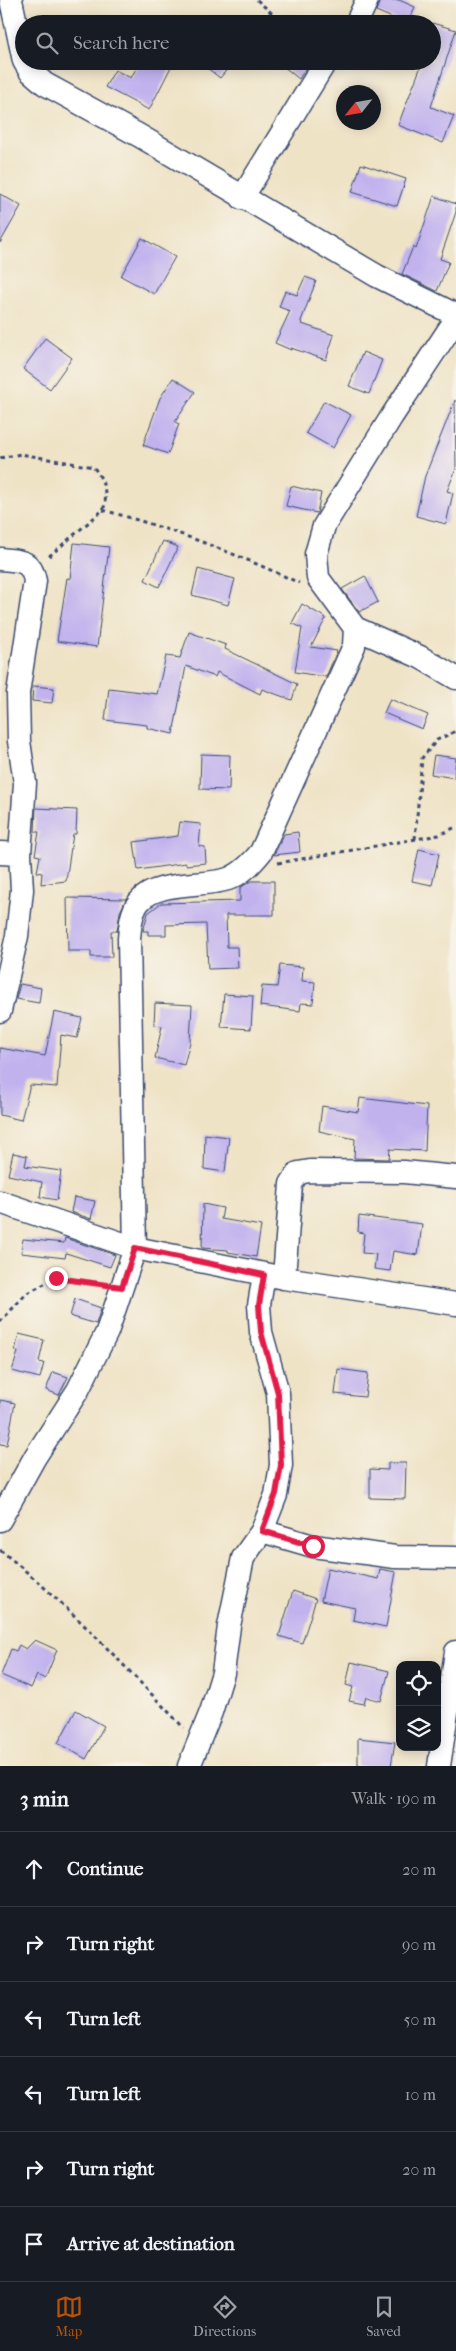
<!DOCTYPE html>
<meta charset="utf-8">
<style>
:root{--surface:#171b24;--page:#242831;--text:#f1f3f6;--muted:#9ea1a6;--line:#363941;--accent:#b45309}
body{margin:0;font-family:"IM FELL French Canon",serif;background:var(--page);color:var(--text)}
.controls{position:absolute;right:15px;bottom:15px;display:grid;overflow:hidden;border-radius:10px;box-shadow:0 2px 12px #0003}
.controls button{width:45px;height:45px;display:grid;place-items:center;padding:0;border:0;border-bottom:1px solid var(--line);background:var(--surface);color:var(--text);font:25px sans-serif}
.compass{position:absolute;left:336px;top:85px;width:45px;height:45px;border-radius:50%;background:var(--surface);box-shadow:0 2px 12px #0003;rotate:239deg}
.stop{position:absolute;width:15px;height:15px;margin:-11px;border:4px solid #e11d48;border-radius:50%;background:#fff}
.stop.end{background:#e11d48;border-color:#fff;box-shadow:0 1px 5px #0008}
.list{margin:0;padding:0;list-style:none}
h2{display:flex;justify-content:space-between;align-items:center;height:65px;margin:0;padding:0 20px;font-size:21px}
h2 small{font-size:16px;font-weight:400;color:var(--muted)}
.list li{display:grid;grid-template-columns:32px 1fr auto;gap:15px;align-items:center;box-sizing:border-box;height:75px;padding:0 20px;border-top:1px solid var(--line)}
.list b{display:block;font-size:19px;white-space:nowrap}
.list em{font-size:16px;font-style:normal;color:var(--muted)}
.icon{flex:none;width:28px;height:28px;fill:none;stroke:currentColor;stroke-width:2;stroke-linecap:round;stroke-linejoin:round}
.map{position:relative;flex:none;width:456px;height:1766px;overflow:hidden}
.search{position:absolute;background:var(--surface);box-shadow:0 2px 12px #0003;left:15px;right:15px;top:15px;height:55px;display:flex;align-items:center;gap:12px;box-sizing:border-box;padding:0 18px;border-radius:28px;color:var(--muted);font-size:19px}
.sheet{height:515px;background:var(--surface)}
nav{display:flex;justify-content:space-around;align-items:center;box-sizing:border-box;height:70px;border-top:1px solid var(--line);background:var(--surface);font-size:14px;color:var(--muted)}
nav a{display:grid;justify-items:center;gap:2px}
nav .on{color:var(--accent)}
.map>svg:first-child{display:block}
.building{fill:#c1b2ee}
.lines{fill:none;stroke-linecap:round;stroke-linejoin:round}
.minor-casing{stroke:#3b4a6e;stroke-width:25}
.path{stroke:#3b4a6e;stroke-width:3;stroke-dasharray:4 4;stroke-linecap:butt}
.minor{stroke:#fff;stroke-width:22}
.route{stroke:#e11d48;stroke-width:6}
</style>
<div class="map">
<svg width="456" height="1766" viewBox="0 0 456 1766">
<rect width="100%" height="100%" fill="#f7f3e8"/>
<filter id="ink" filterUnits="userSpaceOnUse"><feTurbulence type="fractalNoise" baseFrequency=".02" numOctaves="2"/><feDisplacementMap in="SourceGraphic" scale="10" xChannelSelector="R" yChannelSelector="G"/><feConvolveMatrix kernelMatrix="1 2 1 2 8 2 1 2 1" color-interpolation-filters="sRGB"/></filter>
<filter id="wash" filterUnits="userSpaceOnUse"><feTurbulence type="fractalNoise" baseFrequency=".0096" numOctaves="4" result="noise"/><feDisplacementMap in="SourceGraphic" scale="20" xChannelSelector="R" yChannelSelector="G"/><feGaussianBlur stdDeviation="1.12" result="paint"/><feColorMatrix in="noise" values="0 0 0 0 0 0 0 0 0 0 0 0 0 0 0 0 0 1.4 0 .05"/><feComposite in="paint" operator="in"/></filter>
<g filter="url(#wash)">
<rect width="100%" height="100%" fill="#efe3c6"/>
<g id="blocks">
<path class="building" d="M380,0H399L415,7L407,24L376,11Z
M432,23L456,30L431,107L454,116L443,143L398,125L423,61H432Z
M140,61H174L149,110L105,87L115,70L131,78Z
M198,61H234L220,78Z
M277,61H310L299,79Z
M361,164L406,179L397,206L352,192Z
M0,194L21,206L0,243Z
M434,196L456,204V212L440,259L449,262L437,291L402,274L413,247L416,249Z
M142,238L175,257L154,294L121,276Z
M305,277L316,281L301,321L302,324L334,335L326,360L291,348V350L275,343L290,311L279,307L285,291L297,295Z
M45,338L72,358L50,389L23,369Z
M363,352L382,360L369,394L349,386Z
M173,378L195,392L175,422L179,424L168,454L143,445L160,398Z
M455,400L456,469L447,491L453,493L446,524L416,516L425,476Z
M324,401L351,415L333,448L306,433Z
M291,486L321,493L317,513L286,506Z
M163,541L178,547L159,587L145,580Z
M74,543L109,547L97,647L57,641L67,578L70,579Z
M198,569L235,579L228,605L192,595Z
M365,576L378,602L359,612L342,589Z
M302,604L326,618L311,647L337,651L326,677L295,672L302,628L292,623Z
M189,632L226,645L225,649L297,684L292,700L262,689L260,694L217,672L215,677L186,666L173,734L147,728V725L105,720L109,688L157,694L166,656L180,658Z
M33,686L54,688L52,703L32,701Z
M390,699L428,715L422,729L384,713Z
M201,754L230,755L229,790L200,789Z
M434,755L456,758L454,778L431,774Z
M36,808L77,810L76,834H73L66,881L41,884L42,873L37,872L40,856L35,855L39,832H35Z
M180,822L201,824L199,846L205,847L206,863L186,865V863L138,870L134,842L178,836Z
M298,832L300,852L274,855L284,834Z
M419,849L439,854L432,885L412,881Z
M251,881H274V915H226L227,947H237L238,968L208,969L206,924L166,925V935H148V931H143L148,913L161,903L240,901V888Z
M67,898L126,899L120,912L117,931H111L112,957H91V951H68Z
M280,965L303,967L302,981L315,982L313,1004L301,1003L300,1011L260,1006L262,986L277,987Z
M20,984L41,988L39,1003L16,999Z
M224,994L253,996L251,1029L221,1027Z
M155,1003L192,1005L190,1042L184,1065L155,1058L162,1026L154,1025Z
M54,1012L82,1018L77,1038L61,1035L57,1087L30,1085L21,1120L0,1115V1048L45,1056Z
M360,1098L427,1106L425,1151L390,1149L389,1159L354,1158L355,1139L319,1131L322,1106L358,1112Z
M205,1134L229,1137L225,1172L204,1169Z
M13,1153L27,1156L25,1166L61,1171L57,1200L40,1197L42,1182L8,1175Z
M74,1197L95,1201L91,1219L71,1212Z
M203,1204L223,1208L221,1219L261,1226L256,1257L228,1252V1250L202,1248Z
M359,1216L422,1224L418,1255L393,1251L390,1271L374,1269L376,1254L362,1253L364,1233L358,1232Z
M65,1238L115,1255L110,1267L66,1253L65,1258L21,1253L23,1239L64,1243Z
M75,1299L101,1308L96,1324L70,1316Z
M19,1334L44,1340L39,1362L44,1363L40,1378L12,1371L18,1352L15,1351Z
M338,1369L368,1373L365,1397L335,1394Z
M53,1372L68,1377L59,1395L46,1390Z
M0,1400L15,1403L7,1445L0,1444Z
M388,1463H406L405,1499L370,1498V1469L388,1470Z
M328,1568L378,1579L380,1569L396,1572L386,1627L353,1620L355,1608L321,1601Z
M293,1591L316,1599L302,1643L279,1636Z
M35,1640L57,1650L45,1679L37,1675L31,1688L1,1675L11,1649L16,1651L19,1645L26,1649Z
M351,1662L389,1671L381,1701L366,1697L364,1704L349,1701L353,1687L346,1685Z
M76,1710L104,1726L86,1759L58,1743Z
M358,1738L395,1742L391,1766H358Z"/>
</g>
</g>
<g filter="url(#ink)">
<use href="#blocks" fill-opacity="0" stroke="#3b4a6e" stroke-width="1"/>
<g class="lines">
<g class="minor-casing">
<path id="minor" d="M11,0L24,61
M356,24L367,0
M24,61L30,71L45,84L140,136L377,276L456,315
M242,198L326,61
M0,559C19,561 31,559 35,581L18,693L19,741L25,783L20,854L22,890L17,936L0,1011
M355,628L420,657L456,678
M0,853L20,854
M0,1202L135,1248L284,1278L456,1304
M284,1278L291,1184L298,1173L310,1171L404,1172L456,1177
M0,1520L35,1457L78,1390L107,1332L135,1248L129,939C130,927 131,912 139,902C156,880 204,887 228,879C242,874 252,863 261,852L354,646L355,628L318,578L316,554L324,526L392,416L456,319
M262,1531L313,1546L395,1557L456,1558
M189,1766L211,1712L223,1673L229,1626L243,1558L262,1531L276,1495L281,1465L278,1393L261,1332L259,1305L264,1275
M439,1766L456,1652"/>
</g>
<path class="path" d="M257,0L284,24
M0,458L21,454L93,467C103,477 109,497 103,510L47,558
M103,510C172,529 235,553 299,583
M415,839L422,758L437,740L456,731
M278,863L439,835L456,827
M0,1322L27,1293L56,1278L102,1284
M0,1550C67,1603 124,1666 184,1728"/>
<use href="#minor" class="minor"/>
</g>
</g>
<g class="lines" filter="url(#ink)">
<path class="route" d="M56,1278L122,1287L135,1248L264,1275L259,1305L261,1332L278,1393L281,1465L276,1494L262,1531L313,1546"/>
</g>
</svg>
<div class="controls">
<button><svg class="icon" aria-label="locate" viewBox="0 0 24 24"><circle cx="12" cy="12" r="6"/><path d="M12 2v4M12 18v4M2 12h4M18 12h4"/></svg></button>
<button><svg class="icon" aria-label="layers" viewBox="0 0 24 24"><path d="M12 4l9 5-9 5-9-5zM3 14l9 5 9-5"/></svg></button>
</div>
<svg class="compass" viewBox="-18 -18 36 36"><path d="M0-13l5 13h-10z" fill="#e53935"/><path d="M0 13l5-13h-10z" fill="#9ea1a6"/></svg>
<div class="stop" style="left:313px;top:1546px"></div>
<div class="stop end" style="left:56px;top:1278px"></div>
<div class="search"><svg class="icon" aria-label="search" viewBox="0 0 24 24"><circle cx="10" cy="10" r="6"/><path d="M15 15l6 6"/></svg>Search here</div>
</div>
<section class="sheet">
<h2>3 min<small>Walk · 190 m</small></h2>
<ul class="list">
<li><svg class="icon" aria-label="ahead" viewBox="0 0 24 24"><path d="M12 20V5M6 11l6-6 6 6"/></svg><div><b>Continue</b></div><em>20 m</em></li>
<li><svg class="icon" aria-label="right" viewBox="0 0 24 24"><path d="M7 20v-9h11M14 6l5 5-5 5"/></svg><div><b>Turn right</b></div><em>90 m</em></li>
<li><svg class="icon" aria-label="left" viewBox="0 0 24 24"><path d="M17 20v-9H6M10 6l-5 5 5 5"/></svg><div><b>Turn left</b></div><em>50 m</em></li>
<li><svg class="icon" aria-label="left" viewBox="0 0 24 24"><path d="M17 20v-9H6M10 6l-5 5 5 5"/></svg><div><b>Turn left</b></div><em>10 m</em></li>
<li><svg class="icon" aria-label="right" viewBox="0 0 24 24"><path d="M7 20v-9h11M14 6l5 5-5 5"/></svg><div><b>Turn right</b></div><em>20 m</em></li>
<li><svg class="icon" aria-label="arrive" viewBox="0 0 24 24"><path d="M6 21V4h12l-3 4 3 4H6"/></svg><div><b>Arrive at destination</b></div></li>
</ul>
</section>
<nav>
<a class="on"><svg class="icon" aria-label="map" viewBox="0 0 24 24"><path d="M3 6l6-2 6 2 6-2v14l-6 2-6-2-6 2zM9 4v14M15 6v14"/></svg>Map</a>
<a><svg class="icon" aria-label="directions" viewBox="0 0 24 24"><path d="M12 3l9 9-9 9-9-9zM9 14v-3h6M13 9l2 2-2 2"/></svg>Directions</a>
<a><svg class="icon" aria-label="saved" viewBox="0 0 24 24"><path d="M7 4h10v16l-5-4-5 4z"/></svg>Saved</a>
</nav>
